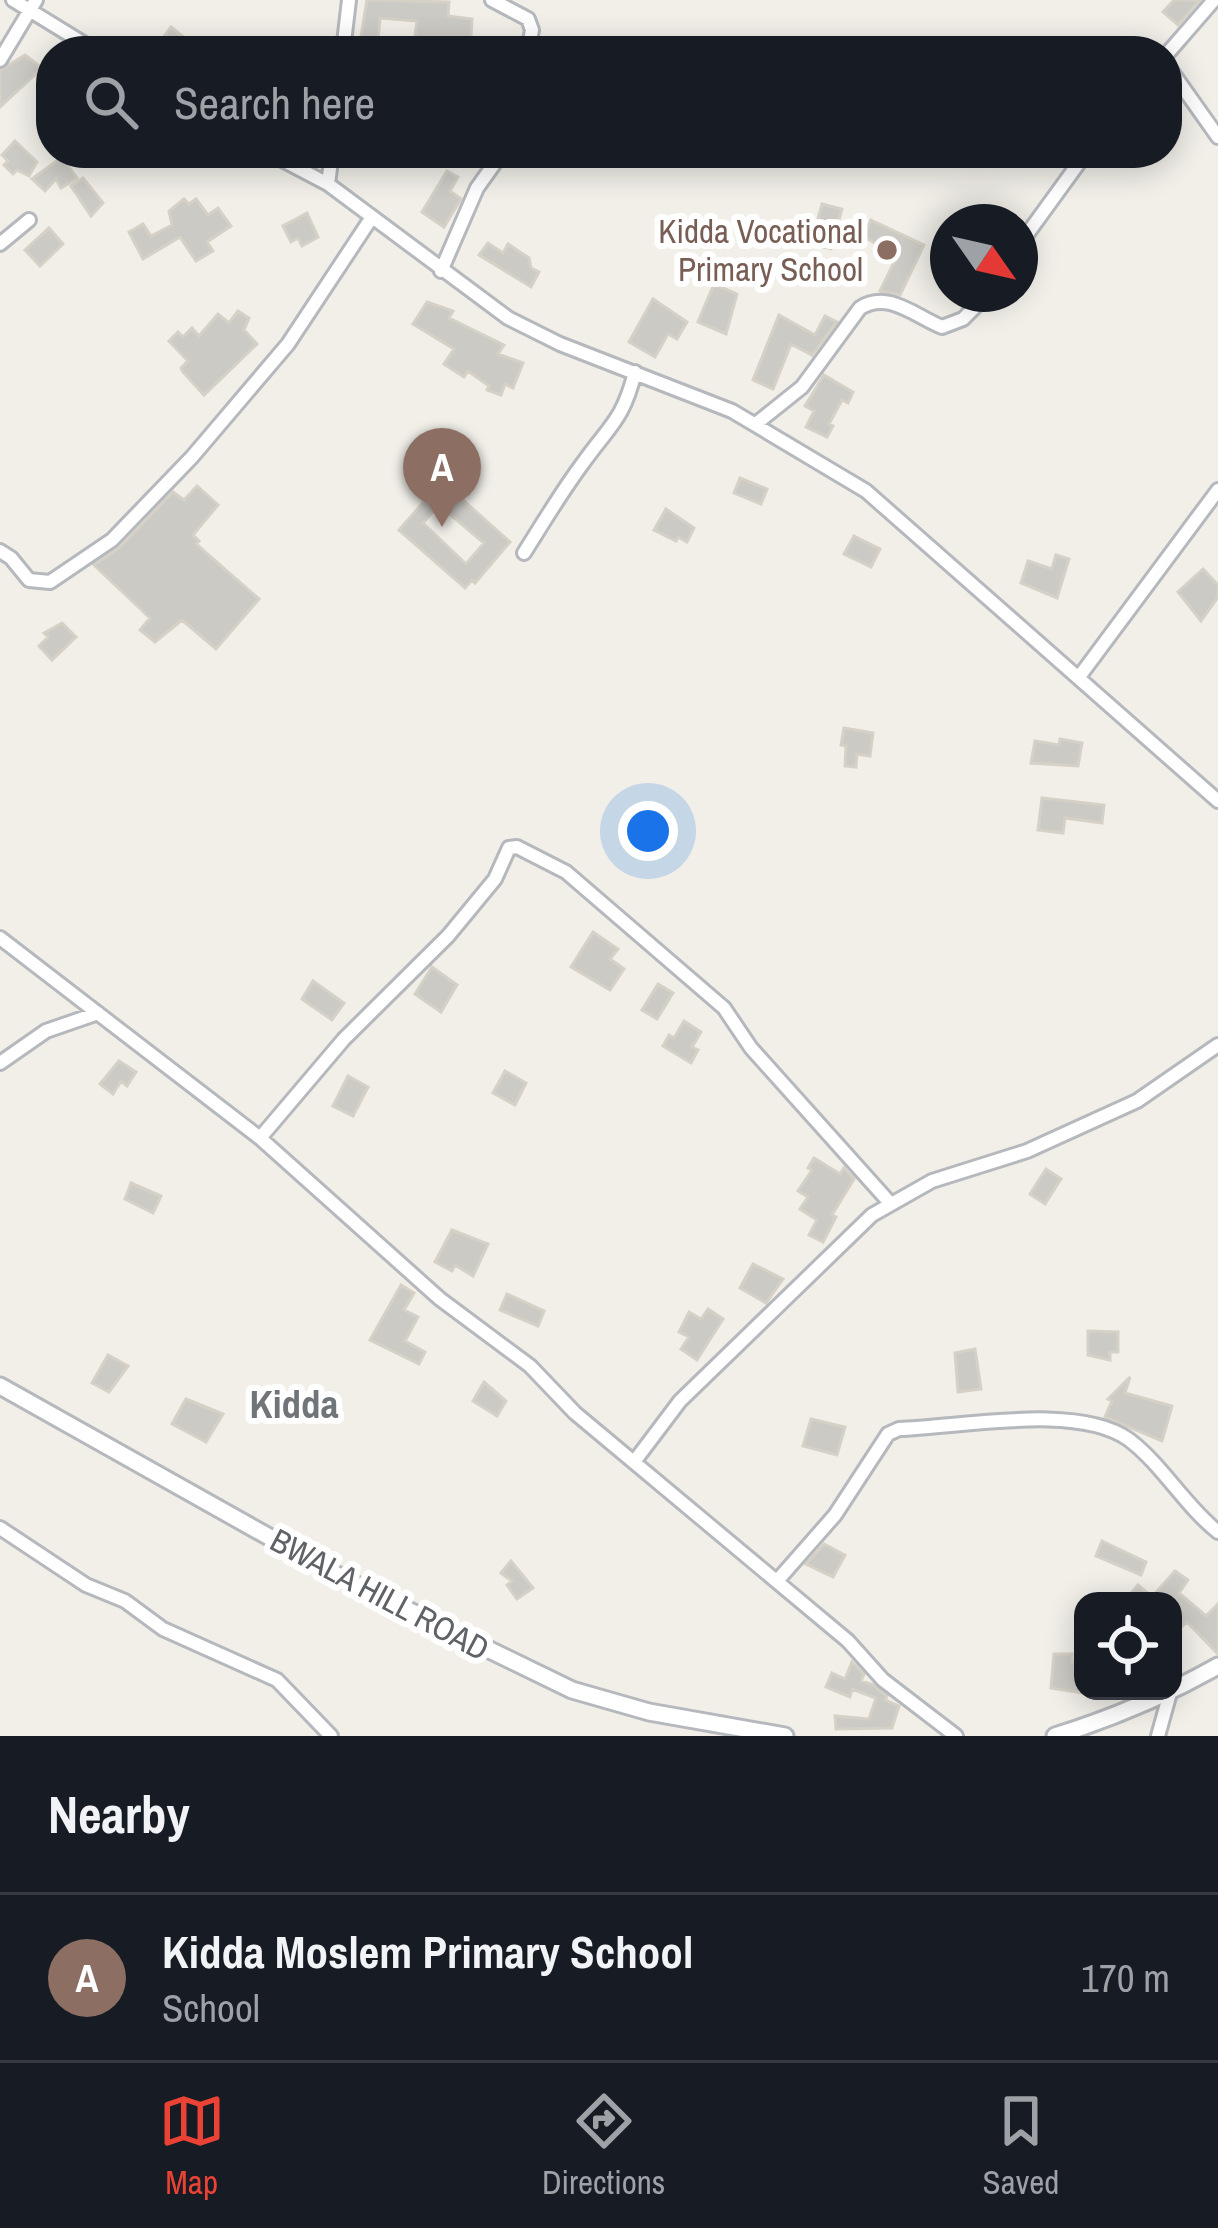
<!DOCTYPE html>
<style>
:root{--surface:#171b24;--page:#20242c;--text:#f1f3f6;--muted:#9ea1a6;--line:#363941;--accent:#ea4335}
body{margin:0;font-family:"Archivo Narrow",sans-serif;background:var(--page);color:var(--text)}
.controls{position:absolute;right:36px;bottom:36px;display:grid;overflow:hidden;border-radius:24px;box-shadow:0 6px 30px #0003}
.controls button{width:108px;height:108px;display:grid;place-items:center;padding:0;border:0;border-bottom:3px solid var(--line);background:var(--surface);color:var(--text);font:60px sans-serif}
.compass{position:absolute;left:930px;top:204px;width:108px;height:108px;border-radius:50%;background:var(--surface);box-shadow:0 6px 30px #0003;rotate:124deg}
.you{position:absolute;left:648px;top:831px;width:42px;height:42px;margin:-30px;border:9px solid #fff;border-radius:50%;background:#1a73e8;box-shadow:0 0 0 18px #1a73e833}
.badge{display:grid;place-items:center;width:78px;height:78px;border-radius:50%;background:var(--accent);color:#fff;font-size:39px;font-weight:700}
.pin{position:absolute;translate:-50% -99px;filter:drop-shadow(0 3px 6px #0008)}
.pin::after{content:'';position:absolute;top:63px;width:42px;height:36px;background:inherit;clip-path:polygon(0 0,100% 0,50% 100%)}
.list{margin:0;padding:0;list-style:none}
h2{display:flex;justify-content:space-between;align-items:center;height:156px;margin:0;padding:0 48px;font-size:51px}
h2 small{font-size:39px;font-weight:400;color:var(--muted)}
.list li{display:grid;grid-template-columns:78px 1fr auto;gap:36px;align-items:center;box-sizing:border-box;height:168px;padding:0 48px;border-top:3px solid var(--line)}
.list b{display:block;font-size:45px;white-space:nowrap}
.list p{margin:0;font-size:39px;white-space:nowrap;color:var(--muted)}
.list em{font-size:39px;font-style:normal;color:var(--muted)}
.icon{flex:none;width:66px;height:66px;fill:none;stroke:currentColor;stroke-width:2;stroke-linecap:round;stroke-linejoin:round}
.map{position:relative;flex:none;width:1218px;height:1736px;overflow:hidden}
.search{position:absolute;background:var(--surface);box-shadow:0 6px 30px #0003;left:36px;right:36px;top:36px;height:132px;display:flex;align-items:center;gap:30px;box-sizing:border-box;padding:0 42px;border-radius:48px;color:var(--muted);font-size:45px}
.sheet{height:324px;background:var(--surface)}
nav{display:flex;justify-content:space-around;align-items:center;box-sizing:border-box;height:168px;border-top:3px solid var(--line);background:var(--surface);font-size:33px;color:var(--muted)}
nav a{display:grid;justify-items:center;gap:6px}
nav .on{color:var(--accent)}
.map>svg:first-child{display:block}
.building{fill:#cccac5;stroke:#d6d1c6;stroke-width:3}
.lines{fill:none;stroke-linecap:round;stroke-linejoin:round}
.minor-casing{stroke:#b5b8bc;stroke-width:18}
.tertiary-casing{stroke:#b5b8bc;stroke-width:21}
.minor{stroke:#fff;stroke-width:12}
.tertiary{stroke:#fff;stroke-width:15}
.education-dot{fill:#8d6e63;stroke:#fff;stroke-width:4.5}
.labels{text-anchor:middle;stroke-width:12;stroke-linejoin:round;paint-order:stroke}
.education-label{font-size:33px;fill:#785e54;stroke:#fff;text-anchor:end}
.street-label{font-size:33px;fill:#5f6368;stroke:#fff}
.quarter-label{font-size:39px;font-weight:bold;fill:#70757a;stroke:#fff}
</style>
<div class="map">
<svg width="1218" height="1736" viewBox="0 0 1218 1736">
<rect width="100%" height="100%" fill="#f1efe8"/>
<path class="building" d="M367,0L449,2L448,16L472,19L471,37L509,47V51H413L417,21L380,18L377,50L359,49Z
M1174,0H1200L1178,25L1163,12Z
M171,27L191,43L185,51H165L158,45Z
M25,55L42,68L0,107V70Z
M15,141L37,162L29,176L17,170L13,174L4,165L8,161L2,155Z
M62,157L77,178L61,188L56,179L45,191L32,179Z
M447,171L458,177L450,191L461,199L444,227L422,212Z
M83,178L103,203L91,216L71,186Z
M184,199L189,204L196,199L208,215L218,208L231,226L207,242L213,251L196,261L180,237L143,259L129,232L143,224L151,236L172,225L169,211Z
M822,204L842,209L831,249L811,244Z
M307,213L318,237L302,246L298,238L291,242L283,226Z
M871,220L924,245L900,295L880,291L898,254L863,237Z
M49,228L63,244L40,266L25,250Z
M488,243L503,253L508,244L529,258L531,268L539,272L531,287L479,255Z
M714,284L737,294L726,334L698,322Z
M653,299L687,322L677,339L668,334L655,357L629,342Z
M427,302L453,311L449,318L504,345L498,354L523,363L513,388L505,384L501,395L487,390L489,386L468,371L464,377L444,364L454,349L413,324Z
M238,311L249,318L244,330L257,344L204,395L183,372L181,368L188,361L169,341L178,332L183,337L192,328L199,336L218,314L229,323Z
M779,315L815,335L825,316L837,322L812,355L791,344L773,389L753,380Z
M824,375L853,392L848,403L842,400L829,424L833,426L827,437L806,427L814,411L805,406Z
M740,478L767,489L761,504L734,493Z
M445,484L510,542L475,583L472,580L465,588L399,530L427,498L437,507L423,523L466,564L484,543L432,499Z
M197,486L218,505L193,535L199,541L196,544L259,599L216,649L182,620L155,642L140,630L150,618L94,565L119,548L173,492L184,500Z
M666,509L694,528L687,542L678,537L676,541L654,530Z
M854,536L880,549L871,567L844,554Z
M1056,555L1069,559L1057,598L1021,583L1028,561L1052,569Z
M1203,569L1218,585V597L1201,621L1178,592Z
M62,623L76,637L52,660L39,646L48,637L44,633Z
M844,728L873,733L870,756L857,754L856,767L845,766L846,746L841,745Z
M1060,739L1082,743L1078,766L1031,763L1035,741L1059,745Z
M1042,798L1104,805L1102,823L1065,818L1063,833L1038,830Z
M593,932L618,949L610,959L624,969L610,990L571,967Z
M432,967L457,985L441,1012L415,994Z
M313,981L344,1003L332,1020L302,999Z
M658,984L673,993L657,1019L642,1010Z
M684,1021L701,1032L692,1047L698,1050L691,1063L663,1046L669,1035L674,1038Z
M119,1061L136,1072L127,1086L121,1081L113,1094L100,1084Z
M505,1071L526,1083L515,1105L493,1093Z
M348,1076L368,1087L353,1116L333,1106Z
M814,1158L840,1174L844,1168L854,1179L832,1215L836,1217L823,1242L809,1235L817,1220L800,1209L808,1197L798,1191L812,1170L808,1168Z
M1046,1169L1061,1179L1045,1204L1030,1194Z
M131,1183L161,1196L153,1213L125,1199Z
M452,1230L488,1244L473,1276L455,1265L452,1271L435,1262Z
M753,1264L783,1279L766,1303L740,1288Z
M401,1285L414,1293L404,1310L418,1317L405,1341L425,1352L419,1364L370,1340Z
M507,1294L544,1311L538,1326L500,1310Z
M708,1309L723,1319L697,1360L681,1349L689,1337L679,1332L689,1312L701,1319Z
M1088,1331L1118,1332V1352H1110V1360L1088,1355Z
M975,1349L981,1389L958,1392L955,1353Z
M108,1355L128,1366L109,1392L92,1383Z
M1130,1377L1125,1393L1172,1406L1162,1441L1105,1417L1112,1401L1108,1399Z
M484,1382L506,1401L497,1416L473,1401Z
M186,1399L223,1414L206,1442L172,1424Z
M811,1419L845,1427L837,1455L803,1446Z
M1102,1541L1146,1562L1141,1575L1096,1556Z
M824,1544L845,1555L833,1577L806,1564Z
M511,1561L533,1588L517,1599L507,1585L512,1581L501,1573Z
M1175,1571L1188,1580L1179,1593L1206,1616L1218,1604V1654L1187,1622L1173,1634V1601H1125L1138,1585L1152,1597Z
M1054,1654H1072V1662H1083V1693L1051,1688Z
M852,1662L864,1674L861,1681L874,1685L887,1696L885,1700L899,1706L892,1728L836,1729L835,1716L869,1719L876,1698L852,1689L850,1697L826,1687L832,1673L845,1679Z"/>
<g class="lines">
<g class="minor-casing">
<path id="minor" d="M13,0L96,51
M492,0L528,19L532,30L528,51
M343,51L349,0
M1167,54L1214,0
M0,60L36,0
M1167,65L1218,137
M269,153L328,184L508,318L560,344L732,411L866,491L1218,801
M328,184L332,153
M0,244L29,220
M1020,244L1086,153
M441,271L477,188L502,153
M757,423L802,387L860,308C888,290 915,316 942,327L963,319L988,294
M0,551L11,558L29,580L50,582L112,540L192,457L288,344L372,217
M524,553C543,523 562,491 583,463C610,425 623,420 635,372
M1079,677L1218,490
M0,938L260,1138L440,1299L530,1366L575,1413L848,1641L883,1680L956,1736
M0,1063L46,1031L98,1013
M260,1138L344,1039L448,936L495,879L509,848L517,847L566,872L724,1008L751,1048L890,1203
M634,1462L680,1401L872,1215L932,1181L1027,1151L1137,1101L1218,1045
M0,1528L86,1585L125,1601L163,1629L277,1680L331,1736
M777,1581L835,1515L888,1434L899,1429C961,1427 1077,1403 1128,1439C1162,1464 1184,1505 1218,1532
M1158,1736L1170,1693"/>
</g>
<g class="tertiary-casing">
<path id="tertiary" d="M0,1386L344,1579L572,1690L649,1712L785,1736
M1055,1736C1113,1718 1165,1696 1218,1666"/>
</g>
<use href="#minor" class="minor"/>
<use href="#tertiary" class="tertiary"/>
</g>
<circle class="education-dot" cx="887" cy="250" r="12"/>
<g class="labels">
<g class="education-label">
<text x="863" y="243">Kidda Vocational<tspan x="863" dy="38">Primary School</tspan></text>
</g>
<g class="street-label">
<text transform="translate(380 1594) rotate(28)" y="12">BWALA HILL ROAD</text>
</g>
<g class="quarter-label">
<text x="294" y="1418">Kidda</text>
</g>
</g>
</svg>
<div class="controls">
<button><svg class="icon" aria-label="locate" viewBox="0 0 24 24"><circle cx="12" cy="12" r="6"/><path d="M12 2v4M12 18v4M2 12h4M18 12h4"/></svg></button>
</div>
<svg class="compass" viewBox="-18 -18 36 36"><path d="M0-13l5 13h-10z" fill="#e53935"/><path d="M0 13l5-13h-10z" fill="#9ea1a6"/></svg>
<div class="you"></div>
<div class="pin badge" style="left:442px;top:527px;background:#8d6e63">A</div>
<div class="search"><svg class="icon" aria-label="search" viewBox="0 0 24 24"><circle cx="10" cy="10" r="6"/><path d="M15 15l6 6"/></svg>Search here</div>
</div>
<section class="sheet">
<h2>Nearby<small></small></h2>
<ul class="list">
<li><span class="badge" style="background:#8d6e63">A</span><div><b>Kidda Moslem Primary School</b><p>School</p></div><em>170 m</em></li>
</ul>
</section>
<nav>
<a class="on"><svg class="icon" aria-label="map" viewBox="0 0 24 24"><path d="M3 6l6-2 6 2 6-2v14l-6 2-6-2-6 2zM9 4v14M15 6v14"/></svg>Map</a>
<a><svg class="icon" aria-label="directions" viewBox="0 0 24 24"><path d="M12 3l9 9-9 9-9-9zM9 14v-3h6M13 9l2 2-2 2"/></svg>Directions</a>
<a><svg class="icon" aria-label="saved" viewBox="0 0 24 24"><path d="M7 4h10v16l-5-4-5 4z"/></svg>Saved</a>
</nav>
